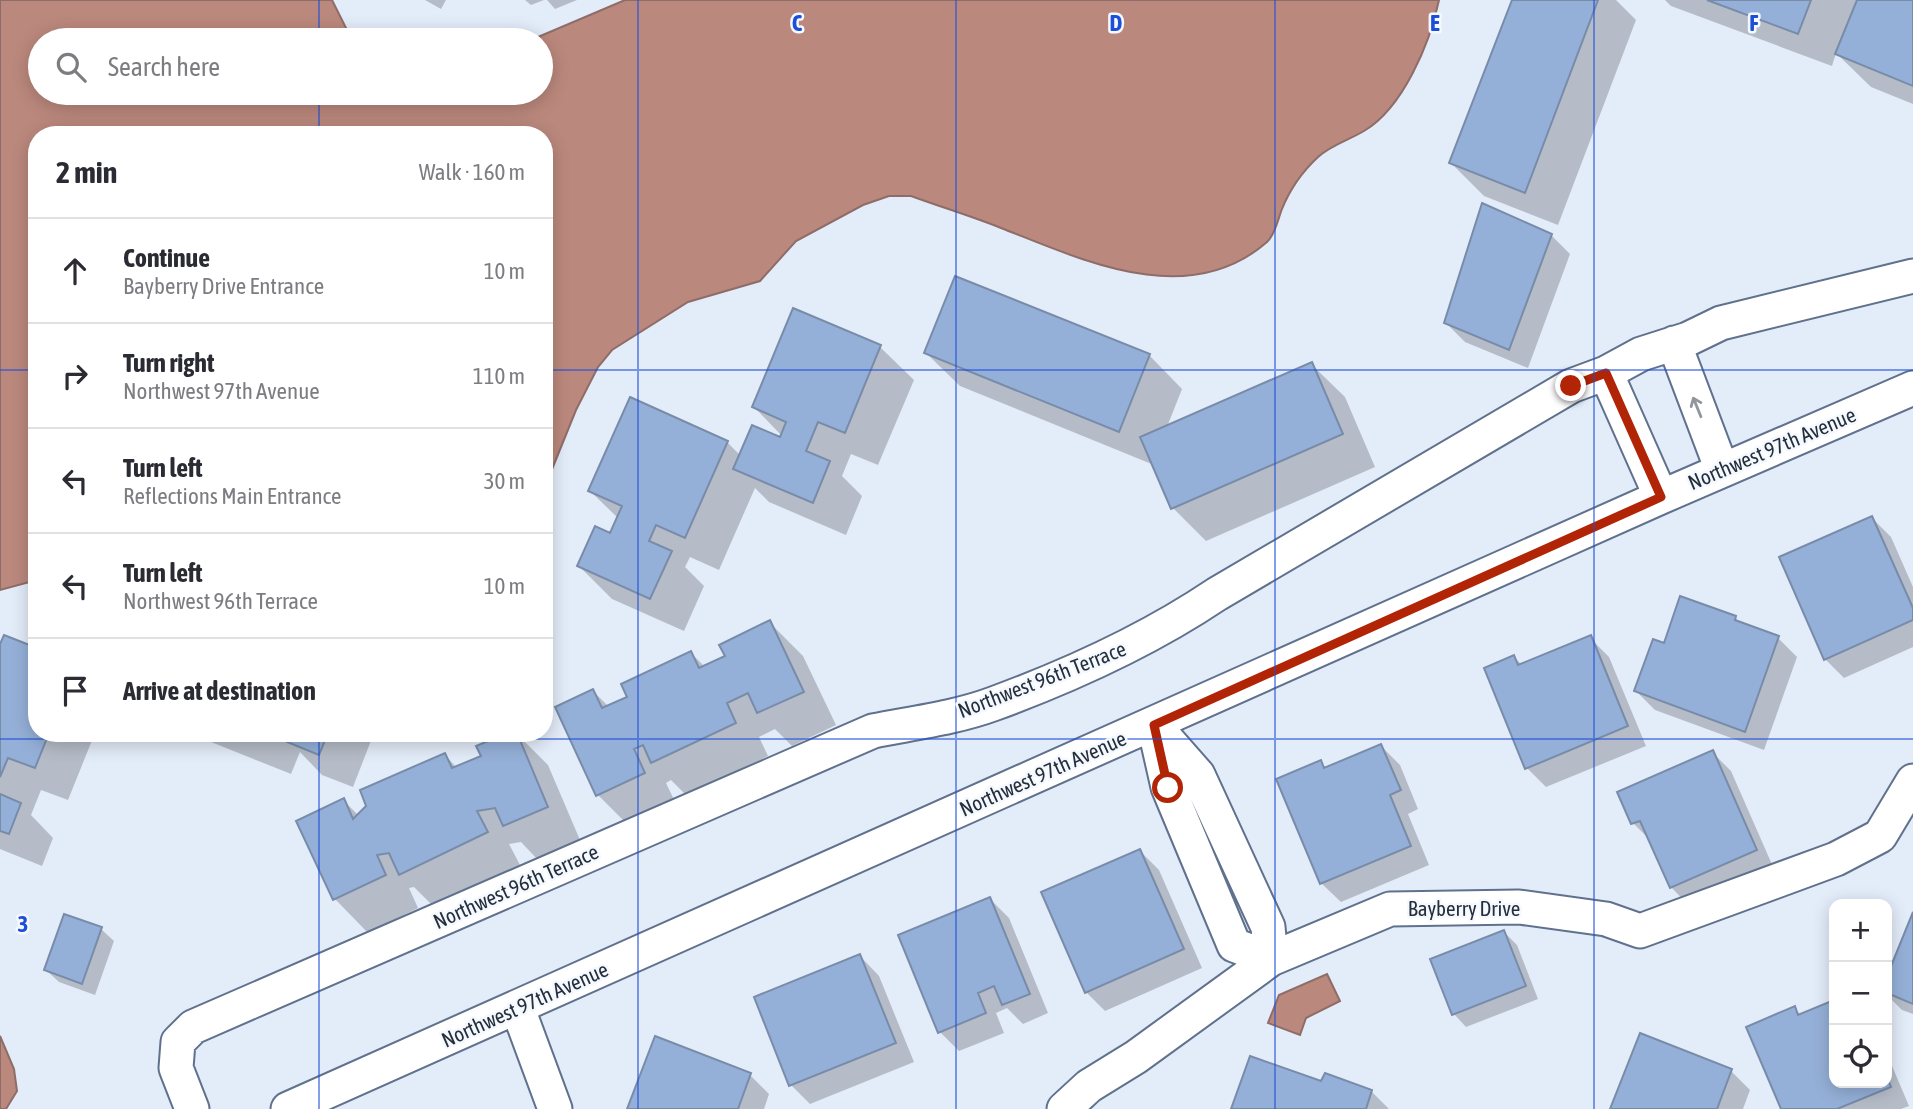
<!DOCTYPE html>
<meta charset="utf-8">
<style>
:root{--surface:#fff;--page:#f7f7f7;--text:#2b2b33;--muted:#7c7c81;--line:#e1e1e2}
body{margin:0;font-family:"Asap Condensed",sans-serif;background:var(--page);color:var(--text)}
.controls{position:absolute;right:21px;bottom:21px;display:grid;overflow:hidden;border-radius:14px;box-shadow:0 4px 18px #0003}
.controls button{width:63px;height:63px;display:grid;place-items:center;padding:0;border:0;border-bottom:2px solid var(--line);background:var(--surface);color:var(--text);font:35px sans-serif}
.stop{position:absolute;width:21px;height:21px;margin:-16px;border:5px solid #b12406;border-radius:50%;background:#fff}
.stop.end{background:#b12406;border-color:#fff;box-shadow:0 2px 7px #0008}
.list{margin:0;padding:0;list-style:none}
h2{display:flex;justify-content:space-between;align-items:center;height:91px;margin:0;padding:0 28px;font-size:30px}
h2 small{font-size:23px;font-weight:400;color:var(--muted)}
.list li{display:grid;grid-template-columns:46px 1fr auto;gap:21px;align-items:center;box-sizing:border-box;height:105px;padding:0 28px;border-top:2px solid var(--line)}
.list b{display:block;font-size:26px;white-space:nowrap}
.list p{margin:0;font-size:23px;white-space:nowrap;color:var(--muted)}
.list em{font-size:23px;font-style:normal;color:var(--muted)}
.icon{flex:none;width:38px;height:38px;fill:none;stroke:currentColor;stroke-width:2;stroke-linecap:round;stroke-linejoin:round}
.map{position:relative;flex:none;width:1913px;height:1109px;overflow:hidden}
.search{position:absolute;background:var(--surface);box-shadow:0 4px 18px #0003;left:28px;top:28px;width:525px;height:77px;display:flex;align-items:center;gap:18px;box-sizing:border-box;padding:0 24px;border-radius:38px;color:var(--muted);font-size:26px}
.panel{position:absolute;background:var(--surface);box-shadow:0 4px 18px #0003;left:28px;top:126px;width:525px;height:616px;border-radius:28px}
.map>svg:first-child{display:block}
.water{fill:#bb887d;stroke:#8e6d69;stroke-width:2}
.shadow{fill:#0003}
.building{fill:#95b0d8;stroke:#788ca9;stroke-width:2}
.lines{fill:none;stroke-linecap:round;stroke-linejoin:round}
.minor-casing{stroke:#5f718d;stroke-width:37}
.minor{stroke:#fff;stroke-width:33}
.oneway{stroke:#92969c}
.route{stroke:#b12406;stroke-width:9}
.grid{fill:none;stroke:#1d4ed8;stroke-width:2;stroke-opacity:0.55}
.labels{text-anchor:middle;stroke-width:5;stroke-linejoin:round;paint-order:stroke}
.street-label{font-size:21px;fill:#262e3a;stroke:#f4f9ff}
.grid-label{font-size:23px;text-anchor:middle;font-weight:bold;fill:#1d4ed8;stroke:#f4f9ff;stroke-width:5;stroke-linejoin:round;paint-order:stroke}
</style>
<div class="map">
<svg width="1913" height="1109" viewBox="0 0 1913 1109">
<rect width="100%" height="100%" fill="#e3ecf9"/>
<path class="water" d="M0,0H332L352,40H40V93H380L385,99L397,100L413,93H541V40H531L625,0H1439C1430,43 1403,108 1364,131C1349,140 1331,145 1318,157C1303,171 1290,189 1282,209C1278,219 1275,235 1267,242C1188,311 1083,260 1001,228C971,216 941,207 911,196H889L863,205L796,241L760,281L688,302L612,350L598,367L576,410L544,489V135H37V580L0,590Z
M1327,974L1340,1001L1306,1018L1300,1035L1268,1023L1279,995Z
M0,1036L14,1069L17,1091L6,1109H0Z"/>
<path class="shadow" d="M425,0H446L441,9Z
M525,0H544L531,5Z
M547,0H577L555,9Z
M1514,0H1616L1636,20L1558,225L1484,196L1451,163Z
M1665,0H1913V104L1871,87L1836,53L1832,66L1671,6Z
M1551,235L1570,254L1528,368L1465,342L1446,323Z
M794,310L880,347L914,380L878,465L851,454L842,476L862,496L846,535L769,502L755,488L719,570L690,557L685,567L704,586L684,631L612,599L579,566L611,535L619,519L590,491L727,442L741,456L781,440L782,436L754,407Z
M926,353L1149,355L1182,389L1167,427L1311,364L1345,397L1375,467L1206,541L1173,508L1154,465L960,386Z
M1872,518L1891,537L1913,587V647L1844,678L1825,659Z
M1735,618L1743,625L1778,638L1797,657L1764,750L1655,710L1636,691L1665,645Z
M770,623L803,656L836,725L792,746L775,729L759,737L768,756L686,795L671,780L666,783L677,806L631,828L598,795L593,691L609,707L629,698L691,653L705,667L727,657Z
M1590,638L1609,657L1646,746L1546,787L1527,768L1514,657L1522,665Z
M0,648L37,733H95L68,800L41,790L31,815L53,838L42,866L0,849Z
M171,733H374L353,787L322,775L300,752L291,774L196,736L194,742Z
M516,733L548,765L580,840L537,859L521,842L509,844L520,865L434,907L414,887L409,888L418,908L368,933L335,899L298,821L343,800L359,816L445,755L457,768L483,757Z
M1381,746L1400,765L1418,809L1408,814L1429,865L1341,902L1321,883L1320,762L1327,769Z
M1712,752L1731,771L1774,869L1690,907L1671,887L1651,841L1633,823L1620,793Z
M1140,851L1159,870L1202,968L1105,1011L1086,992Z
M990,899L1009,918L1048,1013L1023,1024L1007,1008L996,1013L1004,1033L959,1051L940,1032Z
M1913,917V1014L1902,1010L1887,995V980Z
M101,929L114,941L95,995L59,982L46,970Z
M1504,932L1517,945L1538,999L1466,1027L1454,1014Z
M860,956L879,976L914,1062L810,1104L791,1085Z
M1834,1002V1083H1887V1054L1909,1106L1901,1109H1783L1794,1008L1802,1016Z
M1731,1071L1750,1090L1743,1109H1612Z
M750,1075L769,1094L764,1109H629Z
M1323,1083L1371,1091L1389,1109H1233Z"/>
<path class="building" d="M1512,0H1598L1525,193L1449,163Z
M1707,0H1811L1798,34Z
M1857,0H1913V86L1835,54Z
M1482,203L1552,234L1509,350L1444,323Z
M955,276L1150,354L1119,432L924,353Z
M793,308L881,345L845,433L818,422L806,451L830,461L813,503L733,469L752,425L780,437L786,422L752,407Z
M1312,362L1343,434L1171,509L1140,437Z
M630,397L728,441L685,538L656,525L649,541L672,551L650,599L577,566L595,526L610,533L622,506L588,491Z
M1872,516L1913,608V620L1824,660L1779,557Z
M1680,596L1736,616L1735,620L1779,636L1745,732L1634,691L1653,639L1664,643Z
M770,620L804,692L757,713L748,693L727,703L736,723L651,763L643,745L634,749L645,773L596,796L555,707L593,689L602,708L627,697L621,684L691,651L699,668L725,656L719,645Z
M4,635L37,648V733H49L35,768L8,758L0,777V644Z
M1591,635L1628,726L1525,769L1484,668L1514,655L1518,665Z
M290,733H328L319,755L287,742Z
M507,733H517L548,807L503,826L495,808L477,811L488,832L399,875L389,853L377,855L386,875L333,900L296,821L344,798L353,819L366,806L360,790L445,753L452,768L481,756L476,746Z
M1381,744L1401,790L1390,795L1411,846L1320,884L1276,779L1321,760L1324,768Z
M1713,750L1757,850L1670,888L1640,821L1631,824L1617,792Z
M0,794L21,803L9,834L0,831Z
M1140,849L1184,949L1085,993L1041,892Z
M990,897L1030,994L1002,1005L994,986L978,993L986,1013L938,1033L898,935Z
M1913,912V1004L1887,993V976Z
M64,914L102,927L82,984L44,970Z
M1504,930L1526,986L1452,1015L1430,959Z
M860,954L896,1043L789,1086L754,997Z
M1834,1000V1083H1887V1077L1891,1087L1837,1109H1781L1746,1027L1795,1006L1798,1015Z
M1640,1033L1732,1069L1717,1109H1610Z
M655,1036L751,1073L738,1109H627Z
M1250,1056L1321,1081L1325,1073L1372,1090L1366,1109H1231Z"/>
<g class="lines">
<g class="minor-casing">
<path id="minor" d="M1674,343L1722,470
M1606,373L1661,497
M1154,725L1198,775L1268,927L1271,959L1234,945L1168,787Z
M518,1009L555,1109
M192,1109L176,1068L178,1042L193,1027L873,731C913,723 955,718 993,704C1072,675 1147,641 1217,594L1571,386L1606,373L1641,354L1688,339L1721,323L1913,276
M288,1109L1661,497L1913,388
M1064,1109L1089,1086L1136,1057L1271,959L1390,909L1519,907L1606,919L1640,931L1836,859L1880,836L1913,781"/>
</g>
<use href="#minor" class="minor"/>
</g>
<defs><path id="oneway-shaft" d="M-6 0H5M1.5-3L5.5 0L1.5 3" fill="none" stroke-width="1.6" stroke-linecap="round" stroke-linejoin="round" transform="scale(1.75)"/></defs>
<use class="oneway" href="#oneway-shaft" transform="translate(1697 407) rotate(-112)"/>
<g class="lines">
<path class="route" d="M1168,788L1154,725L1661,497L1606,373L1571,386"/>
</g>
<path class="grid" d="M319,0V40M638,0V1109M956,0V1109M1275,0V1109M1594,0V1109M319,93V135M0,370H37M544,370H1913M319,733V1109M0,739H1913"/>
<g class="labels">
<g class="street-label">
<text transform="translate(1772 449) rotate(-23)" y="7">Northwest 97th Avenue</text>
<text transform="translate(1042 680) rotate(-21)" y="7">Northwest 96th Terrace</text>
<text transform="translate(1043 774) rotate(-24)" y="7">Northwest 97th Avenue</text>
<text transform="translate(516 887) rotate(-24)" y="7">Northwest 96th Terrace</text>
<text x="1464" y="916">Bayberry Drive</text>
<text transform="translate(525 1005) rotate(-24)" y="7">Northwest 97th Avenue</text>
</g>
</g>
<g class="grid-label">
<text x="797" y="31">C</text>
<text x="1116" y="31">D</text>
<text x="1435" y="31">E</text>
<text x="1754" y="31">F</text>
<text x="23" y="932">3</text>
</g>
</svg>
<div class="controls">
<button>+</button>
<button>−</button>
<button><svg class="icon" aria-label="locate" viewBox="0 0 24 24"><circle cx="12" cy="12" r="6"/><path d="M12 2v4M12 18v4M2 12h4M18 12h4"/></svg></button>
</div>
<div class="stop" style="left:1168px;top:788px"></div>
<div class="stop end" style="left:1571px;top:386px"></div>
<div class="search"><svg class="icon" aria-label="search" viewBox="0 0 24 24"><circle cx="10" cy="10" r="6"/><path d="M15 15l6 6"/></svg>Search here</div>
<section class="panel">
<h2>2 min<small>Walk · 160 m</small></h2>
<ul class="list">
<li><svg class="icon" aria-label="ahead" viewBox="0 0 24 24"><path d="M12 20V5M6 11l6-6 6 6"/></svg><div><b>Continue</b><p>Bayberry Drive Entrance</p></div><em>10 m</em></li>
<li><svg class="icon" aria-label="right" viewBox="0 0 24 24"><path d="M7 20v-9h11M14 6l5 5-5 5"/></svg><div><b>Turn right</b><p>Northwest 97th Avenue</p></div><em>110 m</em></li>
<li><svg class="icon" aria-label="left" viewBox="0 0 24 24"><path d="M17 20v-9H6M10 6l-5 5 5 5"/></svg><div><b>Turn left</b><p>Reflections Main Entrance</p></div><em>30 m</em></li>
<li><svg class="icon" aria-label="left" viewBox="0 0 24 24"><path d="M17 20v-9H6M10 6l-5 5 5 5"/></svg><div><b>Turn left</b><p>Northwest 96th Terrace</p></div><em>10 m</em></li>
<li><svg class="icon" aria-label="arrive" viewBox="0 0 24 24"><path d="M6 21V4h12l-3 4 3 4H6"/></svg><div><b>Arrive at destination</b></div></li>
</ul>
</section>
</div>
